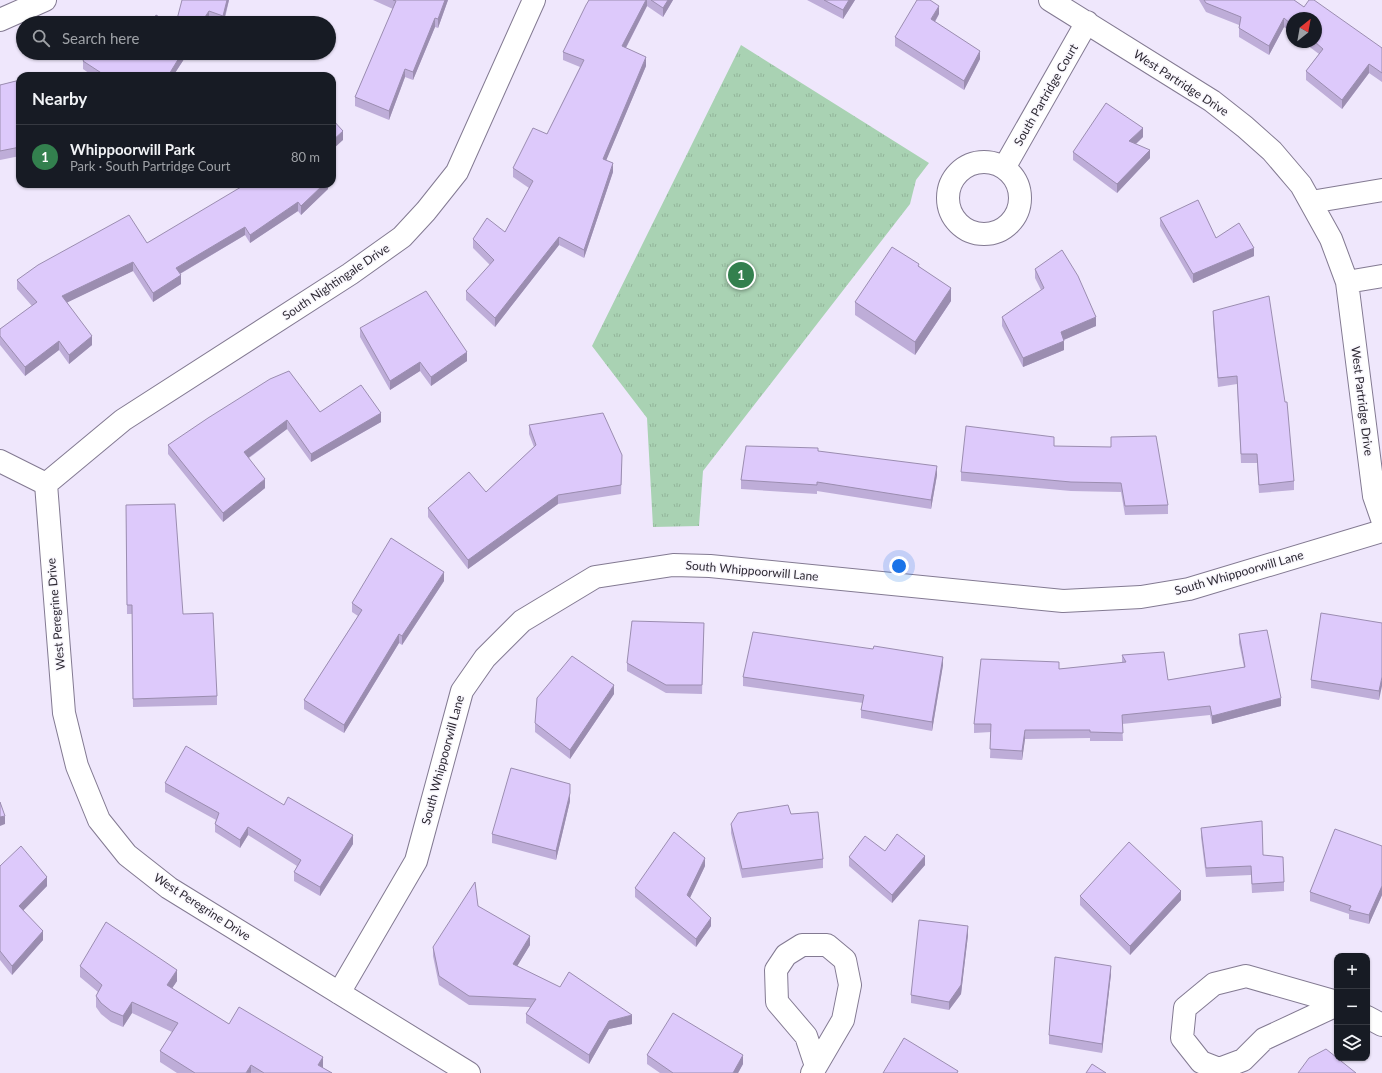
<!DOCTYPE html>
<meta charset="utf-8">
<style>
:root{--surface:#171b24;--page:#20242c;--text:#f1f3f6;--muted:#9ea1a6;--line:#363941;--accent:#33804e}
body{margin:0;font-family:Lato,sans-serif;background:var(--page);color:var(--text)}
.controls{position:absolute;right:12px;bottom:12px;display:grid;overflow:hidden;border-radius:8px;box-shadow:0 1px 3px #0004}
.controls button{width:36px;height:36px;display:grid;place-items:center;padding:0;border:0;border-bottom:1px solid var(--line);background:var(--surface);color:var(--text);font:20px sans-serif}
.compass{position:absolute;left:1286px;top:12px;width:36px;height:36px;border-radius:50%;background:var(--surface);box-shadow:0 1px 3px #0004;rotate:31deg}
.you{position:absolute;left:899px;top:566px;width:14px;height:14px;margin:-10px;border:3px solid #fff;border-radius:50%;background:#1a73e8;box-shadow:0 0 0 6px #1a73e833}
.badge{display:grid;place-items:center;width:26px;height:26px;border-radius:50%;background:var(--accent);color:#fff;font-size:13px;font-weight:700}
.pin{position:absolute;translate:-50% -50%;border:2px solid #fff;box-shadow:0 1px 4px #0006}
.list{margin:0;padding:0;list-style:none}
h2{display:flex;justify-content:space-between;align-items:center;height:52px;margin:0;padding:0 16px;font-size:17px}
h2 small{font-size:13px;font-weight:400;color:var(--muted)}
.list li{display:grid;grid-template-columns:26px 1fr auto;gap:12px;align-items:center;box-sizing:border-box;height:64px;padding:0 16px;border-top:1px solid var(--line)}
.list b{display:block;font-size:15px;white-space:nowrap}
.list p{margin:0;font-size:13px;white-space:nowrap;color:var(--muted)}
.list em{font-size:13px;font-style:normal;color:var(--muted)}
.icon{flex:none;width:22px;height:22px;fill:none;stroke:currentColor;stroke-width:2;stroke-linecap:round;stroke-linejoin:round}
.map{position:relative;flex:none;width:1382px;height:1073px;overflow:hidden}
.search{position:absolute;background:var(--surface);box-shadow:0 1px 3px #0004;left:16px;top:16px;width:320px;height:44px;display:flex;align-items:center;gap:10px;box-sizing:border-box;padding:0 14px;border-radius:22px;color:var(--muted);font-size:15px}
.panel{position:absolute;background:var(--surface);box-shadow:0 1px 3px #0004;left:16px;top:72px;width:320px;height:116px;border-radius:12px}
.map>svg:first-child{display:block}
.grass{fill:url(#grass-tufts)}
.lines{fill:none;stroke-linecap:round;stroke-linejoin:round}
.street-casing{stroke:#837a92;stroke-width:24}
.street{stroke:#fff;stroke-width:22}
.wall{fill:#beadd8}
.shaded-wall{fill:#9b8db0}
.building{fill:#ddc9fb;stroke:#9b8db0}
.labels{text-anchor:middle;stroke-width:3;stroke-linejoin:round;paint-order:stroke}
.street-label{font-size:12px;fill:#2c2832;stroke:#f9f7fd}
</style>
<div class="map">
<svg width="1382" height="1073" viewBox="0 0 1382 1073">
<defs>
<pattern id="grass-tufts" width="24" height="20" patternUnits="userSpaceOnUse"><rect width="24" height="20" fill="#a9d2b3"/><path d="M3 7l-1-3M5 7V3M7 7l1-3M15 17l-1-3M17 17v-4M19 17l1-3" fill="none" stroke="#92b49a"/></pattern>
</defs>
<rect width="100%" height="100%" fill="#efe7fc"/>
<path class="grass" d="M741,45L929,163L916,180L910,204L703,471L699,526L653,527L647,418L592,346Z"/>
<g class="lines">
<g class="street-casing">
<path id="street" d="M1050,0L1212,101L1245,127L1272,151L1301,185L1331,239L1347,282L1374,496L1382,519
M0,20L45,0
M948 198a36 36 0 1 1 72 0a36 36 0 1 1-72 0Z
M1004,168L1087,22
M1311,202L1382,190
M1347,282L1382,276
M0,461L46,484L64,713L77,766L99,820L127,855L169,888L469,1073
M46,484L123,420L350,274L402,237L426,211L457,172L534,0
M339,993L416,861L462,691L485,658L522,621L595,577L673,565L710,566L1063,601L1141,597L1189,589L1382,531
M1337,1002L1246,976L1214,984L1185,1008L1182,1038L1201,1062L1219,1069L1243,1060L1264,1039L1337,1005
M1367,1017L1382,1025
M812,1073L843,1020L850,985L845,960L827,945H802L786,955L776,970L777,1002L806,1036L816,1066"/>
</g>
<use href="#street" class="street"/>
</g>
<path class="wall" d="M182,0H229L224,23H219L209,20Z
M373,0H448L438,28L435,27L413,80L405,77L389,120L355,106V97L393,9Z
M589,0H673L663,17L647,6L626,48L646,66L606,160L613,172L584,258L559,245L495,327L466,300V291L490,265L473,248V239L505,232L529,188L513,177V168L547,134L580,67L563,60V52Z
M807,0H855L843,19Z
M1199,0H1294L1304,7L1382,48V82L1369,73L1342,109L1306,80V71L1319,54L1303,42H1316L1292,18V33L1284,27L1269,55L1239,37V25L1206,12Z
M939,14L935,22L980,59L964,90L895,46V37Z
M134,53H188L173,76H93L83,69V61L133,56Z
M20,80V156L0,160V85Z
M1143,137L1136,144L1150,158L1117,193L1073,160V152Z
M328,184V189L301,215L298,211L250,243L245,235L180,274L181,284L153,302L133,271L67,302L92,345L69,364L59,350L25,376L0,345V329L32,306L17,289V280L147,243Z
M1160,218L1216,238L1254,256L1193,283L1160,226Z
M919,266L951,301L915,355L855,315V302Z
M1035,269L1096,326L1064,340V350L1023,367L1002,326V317L1041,290L1035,278Z
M1213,311L1294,481V490L1259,493L1257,463H1241L1237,384L1218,387L1213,320Z
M360,328L467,361L431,386L420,371L390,390L360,337Z
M320,412L381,422L311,462L287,429L249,458L265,488L223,522L168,454V445Z
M529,425L622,464L621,494L558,504L468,569L428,517V508L486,492L534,447L529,434Z
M1054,446L1168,505V514L1125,515L1121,492L1071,491L961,481V472Z
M937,475L931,509L817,491V494L741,489V480Z
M126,505L217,696V705L133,707L132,614H127Z
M444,581L402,645L399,643L344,733L304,709V700L358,616L352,612V603Z
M704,623L702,694L666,693L627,671V663Z
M1382,623L1379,700L1311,688V680Z
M1239,634L1281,706L1212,724L1210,715L1122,724L1123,741H1090V738L1025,739L1022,760L990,758L991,732L974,733V724L1059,669L1122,663V655L1168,680L1244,667L1239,643Z
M943,665L932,731L861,718V710L863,703L743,686V677Z
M614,694L570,759L535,732V723Z
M165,783L284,805L353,844L320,896L294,881V872L297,866L248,835L240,848L215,832V824L216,820L165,792Z
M570,801L556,860L492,843V834Z
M791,814L823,859V868L742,878L731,833V824Z
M1201,828L1263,855L1284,882V891L1252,893L1251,875L1206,877L1201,837Z
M1382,846V895L1369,924L1349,919V914L1310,901V892Z
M885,851L925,865L892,903L849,866V857Z
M0,866L47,886L23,910L43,940L12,975L0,960Z
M705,866L690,898L711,926L696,947L635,897V888Z
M1080,896L1181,900L1130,955L1080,905Z
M478,906L530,945L517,966L632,1024L609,1029L589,1064L526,1023V1014L530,1007L469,1005L439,985L433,956V947Z
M968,935L961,994L949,1010L911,1003V995Z
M80,966L177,981L172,988L229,1024L323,1068L332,1073H177L160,1062V1051L172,1032L132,1013L123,1027L111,1022L101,1014L96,1007V996L98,992L80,977Z
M1111,974L1102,1053L1049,1044V1035Z
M647,1055L743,1064L738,1073H660L647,1064Z"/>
<path class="shaded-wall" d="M227,0H229L223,23V16Z
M445,0H448L438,28V19Z
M646,0H647V6L622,55V46Z
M668,0H673L663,17V8Z
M849,0H855L843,19V10Z
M939,6V14L931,28V19Z
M209,11V20L207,23H201Z
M435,18V27L413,80V72Z
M1284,18V27L1269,55V46Z
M980,51V59L964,90V81Z
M182,53H188L173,76H168Z
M646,57V66L603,168V159Z
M1369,64V73L1342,109V100Z
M405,69V77L389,120V111Z
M1143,128V137L1129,150V141Z
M343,131V140L332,150V141Z
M1150,150V158L1117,193V184Z
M613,163V172L584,258V250Z
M324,184H328V189L301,215V206Z
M298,202V211L250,243V235Z
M245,227V235L176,276V268Z
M559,237V245L495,327V318Z
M1254,248V256L1193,283V274Z
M133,262V271L62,305V296Z
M181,275V284L153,302V293Z
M951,288V301L915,355V342Z
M1096,317V326L1061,341V332Z
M92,336V345L69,364V355Z
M59,341V350L25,376V367Z
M1064,341V350L1023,367V358Z
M467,352V361L431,386V377Z
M420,362V371L390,390V381Z
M381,413V422L311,462V454Z
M287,420V429L244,461V452Z
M937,466V475L931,509V500Z
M265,479V488L223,522V513Z
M558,495V504L468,569V560Z
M444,572V581L402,645V636Z
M399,634V643L344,733V725Z
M943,657V665L932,731V722Z
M1382,677V686L1379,700V691Z
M614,685V694L570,759V750Z
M1281,698V706L1212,724V716Z
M1025,730V739L1022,760V751Z
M570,793V801L556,860V851Z
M5,816V824L0,826V817Z
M248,827V835L240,848V840Z
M353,835V844L320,896V887Z
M925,856V865L892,903V895Z
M705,858V866L687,904V895Z
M47,877V886L19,915V906Z
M1382,886V895L1369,924V915Z
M1181,891V900L1130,955V946Z
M711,918V926L696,947V939Z
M968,926V935L961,994L949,1010V1002Z
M43,931V940L12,975V966Z
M530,936V945L513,973V964Z
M1111,966V974L1102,1053V1044Z
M177,970V981L167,996V985Z
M132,1002V1013L123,1027V1016Z
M632,1015V1024L609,1029L589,1064V1055L609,1021Z
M743,1055V1064L738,1073H733Z
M323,1057V1068L318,1065Z
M251,1065V1073H246Z"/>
<path class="building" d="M182,0H227L223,16L209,11L201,23H176Z
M393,0H445L438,19L435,18L413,72L405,69L389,111L355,97L396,1Z
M589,0H646L622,46L646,57L603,159L613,163L584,250L559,237L495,318L466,291L494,260L473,239L487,218L505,232L533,181L513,168L533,128L547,134L584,60L563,52L586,5Z
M651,0H668L663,8Z
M824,0H849L843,10Z
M917,0H930L939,6L931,19L980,51L964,81L895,37Z
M1204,0H1294L1304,7L1309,0H1314L1382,48V73L1369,64L1342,100L1306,71L1323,49L1315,42H1316V18H1292V25L1284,18L1269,46L1239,28L1241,17L1206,3Z
M156,15L169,23H152Z
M87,53H129L133,56L134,53H182L168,76H106L83,61Z
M48,73L49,76H35Z
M20,80V147L0,151V85Z
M1106,103L1143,128L1129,141L1150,150L1117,184L1073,152Z
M332,119L343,131L332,141Z
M246,184H324L301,206L298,202L250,235L245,227L176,268L181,275L153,293L133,262L62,296L92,336L69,355L59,341L25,367L0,336V329L37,302L17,280L38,265L129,215L147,243Z
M1198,200L1216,238L1239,223L1254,248L1193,274L1160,218Z
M892,247L919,264L918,266L951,288L915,342L855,302Z
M1062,250L1078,276L1096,317L1061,332L1064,341L1023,358L1002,317L1044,288L1035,269Z
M426,291L467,352L431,377L420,362L390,381L360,328Z
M1269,296L1285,402H1287L1294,481L1259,485L1257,454H1241L1237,376L1218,378L1213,311Z
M289,371L320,412L361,385L381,413L311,454L287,420L244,452L265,479L223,513L168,445L208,418L270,379Z
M603,413L622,455L621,485L558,495L468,560L428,508L469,472L486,492L536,445L529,425Z
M966,426L1054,437V446L1111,447V437L1156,436L1168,505L1125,506L1121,483L1071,482L961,472Z
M746,446L818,448V451L937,466L931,500L817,482V485L741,480Z
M175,504L183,614L213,613L217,696L133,699L132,605H127L126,505Z
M391,538L444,572L402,636L399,634L344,725L304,700L362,610L352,603Z
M1321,613L1382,623V677L1379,691L1311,680Z
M632,621L704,623L702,685H666L627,663Z
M1267,630L1281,698L1212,716L1210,706L1122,715L1123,733L1090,732V730H1025L1022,751L990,749L991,724H974L981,659L1059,662V669L1126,662L1122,655L1164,652L1168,680L1245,667L1239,634Z
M753,632L873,649L874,646L943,657L932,722L861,710L864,695L743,677Z
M572,656L614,685L570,750L535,723L537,698Z
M186,746L284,805L288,797L353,835L320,887L294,872L301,860L248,827L240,840L215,824L219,813L165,783Z
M511,768L570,784V793L556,851L492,834Z
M0,802L5,816L0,817Z
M788,805L791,814L818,812L823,859L742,869L731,824L738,813Z
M1262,821L1263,855L1283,857L1284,882L1252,884L1251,866L1206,868L1201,828Z
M1335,829L1382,846V886L1369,915L1349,910L1351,906L1310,892Z
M674,832L705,858L687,895L711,918L696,939L635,888Z
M897,834L925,856L892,895L849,857L865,836L885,851Z
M1129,842L1181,891L1130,946L1080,896Z
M21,846L47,877L19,906L43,931L12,966L0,951V866Z
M475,882L478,906L530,936L513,964L560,987L569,972L632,1015L609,1021L589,1055L526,1014L536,999L469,996L439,976L433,947Z
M919,920L968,926L961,985L949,1002L911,995Z
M106,922L177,970L167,985L229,1024L239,1007L323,1057L318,1065L332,1073H264L251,1065L246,1073H195L160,1051L178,1023L132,1002L123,1016L111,1011L101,1003L96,996L102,985L80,966Z
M1055,957L1111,966L1102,1044L1049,1035Z
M673,1013L743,1055L733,1073H673L647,1055Z
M904,1038L958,1071L957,1073H883Z
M1326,1049L1356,1073H1298L1309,1058Z
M1092,1064L1106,1073H1086Z"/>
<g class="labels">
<g class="street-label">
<text transform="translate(1181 83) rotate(33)" y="4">West Partridge Drive</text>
<text transform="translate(1046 95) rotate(-60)" y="4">South Partridge Court</text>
<text transform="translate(336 282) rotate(-34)" y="4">South Nightingale Drive</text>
<text transform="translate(1362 401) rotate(83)" y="4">West Partridge Drive</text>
<text transform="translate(752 571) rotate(5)" y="4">South Whippoorwill Lane</text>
<text transform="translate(1239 573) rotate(-16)" y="4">South Whippoorwill Lane</text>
<text transform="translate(56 614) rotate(-95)" y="4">West Peregrine Drive</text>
<text transform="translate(443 760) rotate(-75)" y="4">South Whippoorwill Lane</text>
<text transform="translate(202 907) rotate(33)" y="4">West Peregrine Drive</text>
</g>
</g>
</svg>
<div class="controls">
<button>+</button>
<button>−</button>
<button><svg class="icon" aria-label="layers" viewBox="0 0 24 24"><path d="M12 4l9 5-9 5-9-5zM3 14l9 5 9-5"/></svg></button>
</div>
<svg class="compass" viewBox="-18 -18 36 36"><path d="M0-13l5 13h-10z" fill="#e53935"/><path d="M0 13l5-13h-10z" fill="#9ea1a6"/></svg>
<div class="you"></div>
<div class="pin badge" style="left:741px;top:275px">1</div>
<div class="search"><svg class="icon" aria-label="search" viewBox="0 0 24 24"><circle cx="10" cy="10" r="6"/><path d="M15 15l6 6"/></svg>Search here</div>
<section class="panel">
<h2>Nearby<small></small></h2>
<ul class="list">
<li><span class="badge">1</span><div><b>Whippoorwill Park</b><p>Park · South Partridge Court</p></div><em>80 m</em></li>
</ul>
</section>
</div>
